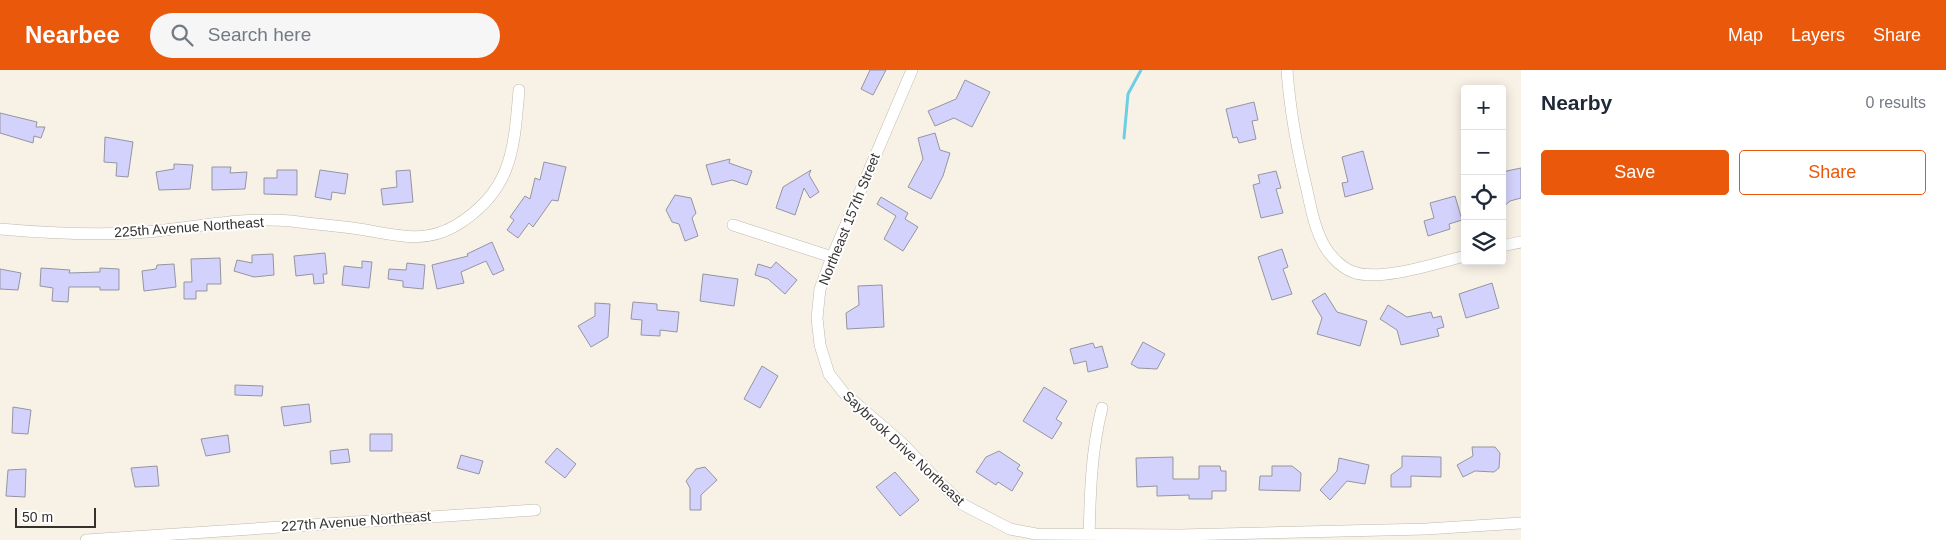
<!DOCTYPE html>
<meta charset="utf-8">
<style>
:root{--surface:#fff;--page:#f6f6f7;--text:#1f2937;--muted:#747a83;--line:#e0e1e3;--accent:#ea580c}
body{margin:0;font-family:Helvetica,sans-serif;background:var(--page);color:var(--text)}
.controls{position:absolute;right:15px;top:15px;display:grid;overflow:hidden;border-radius:5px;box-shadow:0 2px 12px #0003}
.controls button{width:45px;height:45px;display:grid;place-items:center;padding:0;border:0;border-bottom:1px solid var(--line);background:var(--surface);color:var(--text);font:25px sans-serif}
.scale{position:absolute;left:15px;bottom:12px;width:81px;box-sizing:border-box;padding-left:5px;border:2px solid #35322e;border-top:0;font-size:14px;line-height:18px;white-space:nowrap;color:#35322e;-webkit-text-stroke:4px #fff;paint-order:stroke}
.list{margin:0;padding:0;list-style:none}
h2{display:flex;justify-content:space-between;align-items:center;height:65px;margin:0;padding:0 20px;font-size:21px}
h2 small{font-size:16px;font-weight:400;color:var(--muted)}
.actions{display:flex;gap:10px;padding:15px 20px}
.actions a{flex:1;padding:11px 0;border:1px solid var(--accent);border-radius:5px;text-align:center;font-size:18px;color:var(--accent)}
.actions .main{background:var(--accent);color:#fff}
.icon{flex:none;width:28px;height:28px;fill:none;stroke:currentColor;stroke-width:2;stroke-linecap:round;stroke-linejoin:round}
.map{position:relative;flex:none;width:1521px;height:470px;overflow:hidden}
header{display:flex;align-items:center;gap:30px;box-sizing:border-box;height:70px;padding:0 25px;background:var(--accent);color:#fff}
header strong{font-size:24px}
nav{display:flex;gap:28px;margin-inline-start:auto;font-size:18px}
.search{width:350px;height:45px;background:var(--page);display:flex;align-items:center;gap:12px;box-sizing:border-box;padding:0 18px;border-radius:28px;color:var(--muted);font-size:19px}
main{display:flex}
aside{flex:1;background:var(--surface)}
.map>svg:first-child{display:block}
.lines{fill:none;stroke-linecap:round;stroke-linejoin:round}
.stream{stroke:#6ecee3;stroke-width:3}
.building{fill:#d3d2fc;stroke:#9595a1}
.minor-casing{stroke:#bfb9ad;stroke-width:12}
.minor{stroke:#fff;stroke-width:11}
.labels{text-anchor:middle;stroke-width:4;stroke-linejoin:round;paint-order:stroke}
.street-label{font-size:14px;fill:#35322e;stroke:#fff}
</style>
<header>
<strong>Nearbee</strong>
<div class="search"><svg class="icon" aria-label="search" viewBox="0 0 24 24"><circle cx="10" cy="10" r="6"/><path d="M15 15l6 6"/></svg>Search here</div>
<nav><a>Map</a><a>Layers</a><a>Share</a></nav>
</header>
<main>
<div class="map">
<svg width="1521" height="470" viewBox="0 0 1521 470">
<rect width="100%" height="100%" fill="#f8f2e6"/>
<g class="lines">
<path class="stream" d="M1124,68L1128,24L1141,0"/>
</g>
<path class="building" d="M870,0H886L873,25L861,19Z
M965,10L990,22L972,57L954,48L935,56L928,41L956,29Z
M1254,32L1258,50L1252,51L1256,69L1239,73L1237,67L1233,68L1226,39Z
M0,43L37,52L36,57H45L41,68L34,66L33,73L0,63Z
M935,63L940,80L950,83L943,106L931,129L908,117L923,89L918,68Z
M105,67L133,72L128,107L116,106L117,93L104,92Z
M1363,81L1373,119L1345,127L1342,113L1348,112L1342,87Z
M730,89L729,93L752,101L747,115L732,110L712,115L706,95Z
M544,92L566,97L558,131L552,130L533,157L529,153L518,168L507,160L514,150L510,147L525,126L530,129L535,108L540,110Z
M174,94L193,95L190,119L159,120L156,102L174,99Z
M212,97H231L230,103L247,102L245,119L212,120Z
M1521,98V128L1510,131L1502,138V102Z
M277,100H297V125L264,124V108H277Z
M320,100L348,104L345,124L332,122L331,130L315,127Z
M410,100L413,132L383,135L381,119L397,117L396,101Z
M811,100L809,105L819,122L810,128L804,118L795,145L776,138L783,117Z
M1276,101L1281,118L1276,119L1283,143L1261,148L1253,115L1260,113L1258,105Z
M675,125L691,128L696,143L692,148L698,166L685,171L679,154L672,152L666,140Z
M1455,126L1462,150L1449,154L1450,159L1428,166L1424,151L1434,148L1430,133Z
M881,127L908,143L905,149L918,157L903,181L884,169L896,146L877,134Z
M492,172L504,200L493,205L486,191L461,202L464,213L437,219L432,195L468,186L467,184Z
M1282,179L1288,197L1283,199L1292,224L1272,230L1258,187Z
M325,183L327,204H323L324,213L314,214L313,204L296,206L294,186Z
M273,184L274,205L254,207L234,201L237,190L252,193V185Z
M220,188L221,214H207V221H196V229H184V212H192L191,189Z
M362,191L372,192L369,218L342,215L344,196L362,198Z
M776,192L797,210L785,224L768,209L755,205L758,194L771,198Z
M407,193L425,195L423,219L403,217V211L388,209L389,199L406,200Z
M174,194L176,217L144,221L142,201L156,199L157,195Z
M41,198L70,200L69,203L100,202V198L119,199V220H100V217H69L68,232L52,231L53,218L40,216Z
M0,199L21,203L18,220L0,219Z
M703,204L738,209L734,236L700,231Z
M1492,213L1499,238L1466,248L1459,224Z
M882,215L884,257L847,259L846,243L859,235L858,216Z
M1325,223L1337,242L1367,251L1360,276L1317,264L1322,248L1312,231Z
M633,232L657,234V240L679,242L677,262L660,260V266L641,265L642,250L631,249Z
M595,233L610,234L608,267L591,277L578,256L595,246Z
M1388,235L1407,247L1431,242L1433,248L1441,246L1444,257L1437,259L1439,266L1401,275L1397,260L1380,249Z
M1143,272L1165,284L1157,299L1138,298L1131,294Z
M1093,273L1095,278L1102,276L1108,297L1088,302L1086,291L1074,294L1070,279Z
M762,296L778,306L760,338L744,329Z
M235,315L263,316L262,326L235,325Z
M1044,317L1067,331L1056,349L1062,353L1052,369L1023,351Z
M309,334L311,352L284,356L281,337Z
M13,337L31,340L28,364L12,363Z
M370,364H392V381H370Z
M228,365L230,382L206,386L201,369Z
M1472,377H1495L1500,383L1499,398L1494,402L1475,401L1463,407L1457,395L1473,386Z
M557,378L576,394L565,408L545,392Z
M348,379L350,392L331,394L330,381Z
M999,381L1020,395L1017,399L1023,403L1012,421L998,412L996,415L976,402L986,387Z
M461,385L483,391L479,404L457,398Z
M1402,386L1441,387V407L1411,406V417H1391V405L1402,397Z
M1173,387V409H1199V396H1220L1221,401H1226V421H1212V429H1189V425L1157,426V416L1137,417L1136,388Z
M1339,388L1369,395L1365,414L1347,411L1330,430L1320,420L1337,401Z
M157,396L159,416L135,417L131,398Z
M1272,396H1292L1301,403L1300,421L1259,420L1260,406H1272Z
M705,397L717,410L701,425V440H690V418L686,411L696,399Z
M26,399L25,427L6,426L8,400Z
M895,402L919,430L900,446L876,417Z"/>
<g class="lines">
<g class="minor-casing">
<path id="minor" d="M912,0L832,187L820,219L817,248L820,275L829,304L844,323L904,375L936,409L962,434L1010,459L1036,464L1180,465L1426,459L1521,453
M1287,0C1290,42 1297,79 1307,120C1311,139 1315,160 1325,177C1331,187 1342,198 1353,202C1380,212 1437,193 1465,186
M733,155L832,187
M0,159C44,163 88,165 133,163C186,160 237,146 291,151C314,154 337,156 359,159C393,164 422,175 455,156C512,122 514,80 519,20
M1502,176L1521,172
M86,470L535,440
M1089,470C1090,425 1091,381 1102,338"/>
</g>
<use href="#minor" class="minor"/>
</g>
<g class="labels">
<g class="street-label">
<text transform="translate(849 149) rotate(-68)" y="5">Northeast 157th Street</text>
<text transform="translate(189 157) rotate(-4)" y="5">225th Avenue Northeast</text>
<text transform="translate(904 378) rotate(43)" y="5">Saybrook Drive Northeast</text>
<text transform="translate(356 451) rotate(-4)" y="5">227th Avenue Northeast</text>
</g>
</g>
</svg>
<div class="controls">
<button>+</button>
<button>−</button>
<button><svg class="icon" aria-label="locate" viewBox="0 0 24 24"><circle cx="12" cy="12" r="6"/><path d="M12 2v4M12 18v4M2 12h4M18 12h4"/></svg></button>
<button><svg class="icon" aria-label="layers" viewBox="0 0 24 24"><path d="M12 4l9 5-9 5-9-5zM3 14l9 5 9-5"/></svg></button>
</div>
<div class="scale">50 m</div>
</div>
<aside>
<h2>Nearby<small>0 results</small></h2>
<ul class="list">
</ul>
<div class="actions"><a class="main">Save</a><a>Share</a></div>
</aside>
</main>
